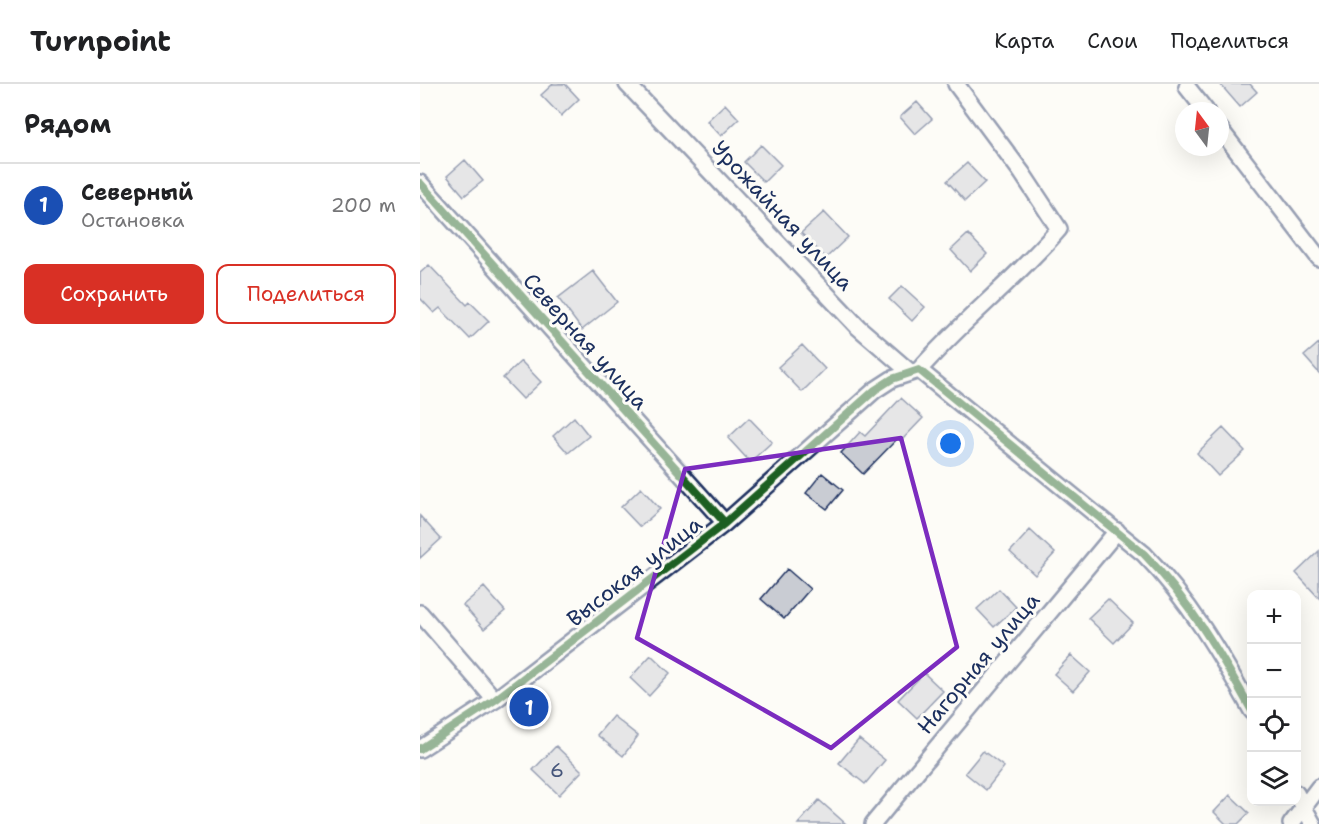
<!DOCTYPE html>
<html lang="ru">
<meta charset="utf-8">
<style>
:root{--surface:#fff;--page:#f2f2f2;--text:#202124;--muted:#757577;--line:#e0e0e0;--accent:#d93025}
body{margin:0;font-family:"Shantell Sans",sans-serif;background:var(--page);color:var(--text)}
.controls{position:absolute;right:18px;bottom:18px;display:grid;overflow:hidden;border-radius:12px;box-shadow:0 6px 24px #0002}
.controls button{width:54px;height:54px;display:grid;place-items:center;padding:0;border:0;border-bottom:2px solid var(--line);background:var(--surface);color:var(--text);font:30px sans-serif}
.compass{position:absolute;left:755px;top:18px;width:54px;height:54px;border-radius:50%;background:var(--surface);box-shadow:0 6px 24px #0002;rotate:345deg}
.you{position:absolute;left:531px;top:360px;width:21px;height:21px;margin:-15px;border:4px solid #fff;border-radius:50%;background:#1a73e8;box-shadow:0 0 0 9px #1a73e833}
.badge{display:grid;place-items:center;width:39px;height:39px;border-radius:50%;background:var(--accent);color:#fff;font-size:20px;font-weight:700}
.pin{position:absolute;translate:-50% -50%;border:3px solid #fff;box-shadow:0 2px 6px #0006}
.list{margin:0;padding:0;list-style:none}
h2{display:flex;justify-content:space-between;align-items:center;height:78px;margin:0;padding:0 24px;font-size:26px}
h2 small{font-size:20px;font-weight:400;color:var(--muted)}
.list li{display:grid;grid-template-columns:39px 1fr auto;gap:18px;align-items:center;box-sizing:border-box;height:84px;padding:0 24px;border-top:2px solid var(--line)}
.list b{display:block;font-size:22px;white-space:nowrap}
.list p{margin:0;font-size:20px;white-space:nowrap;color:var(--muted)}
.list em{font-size:20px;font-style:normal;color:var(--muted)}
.actions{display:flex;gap:12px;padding:18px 24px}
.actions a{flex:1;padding:14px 0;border:2px solid var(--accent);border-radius:12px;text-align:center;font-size:21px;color:var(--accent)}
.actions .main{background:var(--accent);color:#fff}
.icon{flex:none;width:33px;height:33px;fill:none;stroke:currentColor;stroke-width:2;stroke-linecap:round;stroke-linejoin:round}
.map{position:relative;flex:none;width:899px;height:740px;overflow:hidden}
header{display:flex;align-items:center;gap:36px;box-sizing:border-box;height:84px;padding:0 30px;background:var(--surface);border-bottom:2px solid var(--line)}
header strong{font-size:28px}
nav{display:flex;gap:33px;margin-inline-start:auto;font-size:21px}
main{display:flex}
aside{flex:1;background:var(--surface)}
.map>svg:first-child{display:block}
.building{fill:#c9ccd3;stroke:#1b2f5e;stroke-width:1.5}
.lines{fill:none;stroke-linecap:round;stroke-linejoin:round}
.street-casing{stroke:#1b2f5e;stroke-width:20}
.street{stroke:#fdfcf7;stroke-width:15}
.cycleway-casing{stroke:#fdfcf7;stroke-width:11}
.cycleway{stroke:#1b5e20;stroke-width:8}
.marked{fill:none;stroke:#7b2cbf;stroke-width:4.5;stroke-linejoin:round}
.labels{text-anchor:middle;stroke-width:6;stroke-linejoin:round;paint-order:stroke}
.number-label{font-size:20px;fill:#46567b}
.street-label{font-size:22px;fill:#1b2f5e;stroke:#fdfcf7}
</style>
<header>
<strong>Turnpoint</strong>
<nav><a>Карта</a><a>Слои</a><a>Поделиться</a></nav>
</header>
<main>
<aside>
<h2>Рядом<small></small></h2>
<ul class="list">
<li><span class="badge" style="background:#1a4fb4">1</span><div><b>Северный</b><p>Остановка</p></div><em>200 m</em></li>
</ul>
<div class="actions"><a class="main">Сохранить</a><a>Поделиться</a></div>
</aside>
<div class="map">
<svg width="899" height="740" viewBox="0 0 899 740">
<rect width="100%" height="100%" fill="#fdfcf7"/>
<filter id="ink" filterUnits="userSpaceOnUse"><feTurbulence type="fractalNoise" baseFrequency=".0167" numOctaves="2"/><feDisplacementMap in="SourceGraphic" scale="12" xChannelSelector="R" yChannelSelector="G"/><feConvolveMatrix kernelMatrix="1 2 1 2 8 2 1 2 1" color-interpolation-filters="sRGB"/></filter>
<g filter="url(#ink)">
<path class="building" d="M133,0H145L159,15L141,32L121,11Z
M800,0H830L837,8L820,23Z
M497,18L512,35L495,50L480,33Z
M305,20L319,35L301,52L287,37Z
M341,61L361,81L344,98L324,78Z
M45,76L63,97L44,112L27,92Z
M547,79L565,98L545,117L527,97Z
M404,128L428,153L406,174L381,149Z
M548,150L567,170L550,187L531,166Z
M9,181L47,221L50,218L69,237L50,255L20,224L14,229L0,214V189Z
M173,187L197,218L162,246L138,214Z
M482,202L505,223L492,237L469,215Z
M899,259V289L884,272Z
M382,261L405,285L382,308L358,283Z
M101,277L121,298L103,315L83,294Z
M481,314L503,334L481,357L478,354L443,390L421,369L440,348L445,352Z
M154,333L169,352L148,369L133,352Z
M329,334L352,358L330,378L308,354Z
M803,344L825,367L798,392L777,369Z
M402,389L423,406L407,425L386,409Z
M221,404L240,425L220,443L201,423Z
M0,432L21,455L0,474Z
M610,446L635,469L615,491L590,468Z
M899,467V514L876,489Z
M367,485L390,505L364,535L341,515Z
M64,503L85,527L64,545L43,521Z
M579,505L596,523L574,543L557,525Z
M688,515L713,539L694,559L668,534Z
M231,571L250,589L229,612L210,594Z
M651,571L670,588L653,607L634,590Z
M504,589L523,607L497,634L478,616Z
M193,632L218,652L203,672L177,651Z
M439,655L465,676L445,700L419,679Z
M136,662L162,687L139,711L113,686Z
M563,667L584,683L566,706L545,689Z
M810,711L829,729L818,740H806L794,728Z
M399,716L426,740H378Z"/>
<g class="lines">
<g class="street-casing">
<path id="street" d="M207,0L438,243L490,288
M767,3L786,27
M800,45L899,174
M0,99L305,439
M499,286L724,470C769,516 801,571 832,627
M499,286C543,236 596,195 639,145L602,89L536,0
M0,529L75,616
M0,665L75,616L305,439L455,306L472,295L499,286
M876,709L893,740
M453,740L697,447
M871,740L899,703"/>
</g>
<use href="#street" class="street"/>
<g class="cycleway-casing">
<path id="cycleway" d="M0,99L305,439
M0,665L75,616L305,439L455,306L472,295L499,286L724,470C769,516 801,571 832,627"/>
</g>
<use href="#cycleway" class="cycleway"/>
</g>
</g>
<path d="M0 0H899V740H0ZM481,354L537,563L411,664L217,554L265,385Z" fill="#fdfcf7" fill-opacity=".55" fill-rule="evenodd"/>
<path class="marked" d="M481,354L537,563L411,664L217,554L265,385Z"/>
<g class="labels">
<g class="number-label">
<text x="137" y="693">6</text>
</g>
<g class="street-label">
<text transform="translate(363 131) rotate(47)" y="8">Урожайная улица</text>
<text transform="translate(166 257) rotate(48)" y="8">Северная улица</text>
<text transform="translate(214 487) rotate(-38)" y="8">Высокая улица</text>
<text transform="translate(558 579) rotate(-50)" y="8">Нагорная улица</text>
</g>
</g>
</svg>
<div class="controls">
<button>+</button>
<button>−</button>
<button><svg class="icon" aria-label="locate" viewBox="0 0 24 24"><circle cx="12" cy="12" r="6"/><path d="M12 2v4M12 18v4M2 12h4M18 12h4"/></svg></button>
<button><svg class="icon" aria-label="layers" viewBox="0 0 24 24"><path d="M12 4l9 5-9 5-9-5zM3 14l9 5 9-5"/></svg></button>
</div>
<svg class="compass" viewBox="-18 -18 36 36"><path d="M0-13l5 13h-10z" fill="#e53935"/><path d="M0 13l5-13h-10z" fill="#757577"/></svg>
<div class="you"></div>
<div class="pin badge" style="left:109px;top:623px;background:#1a4fb4">1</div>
</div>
</main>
